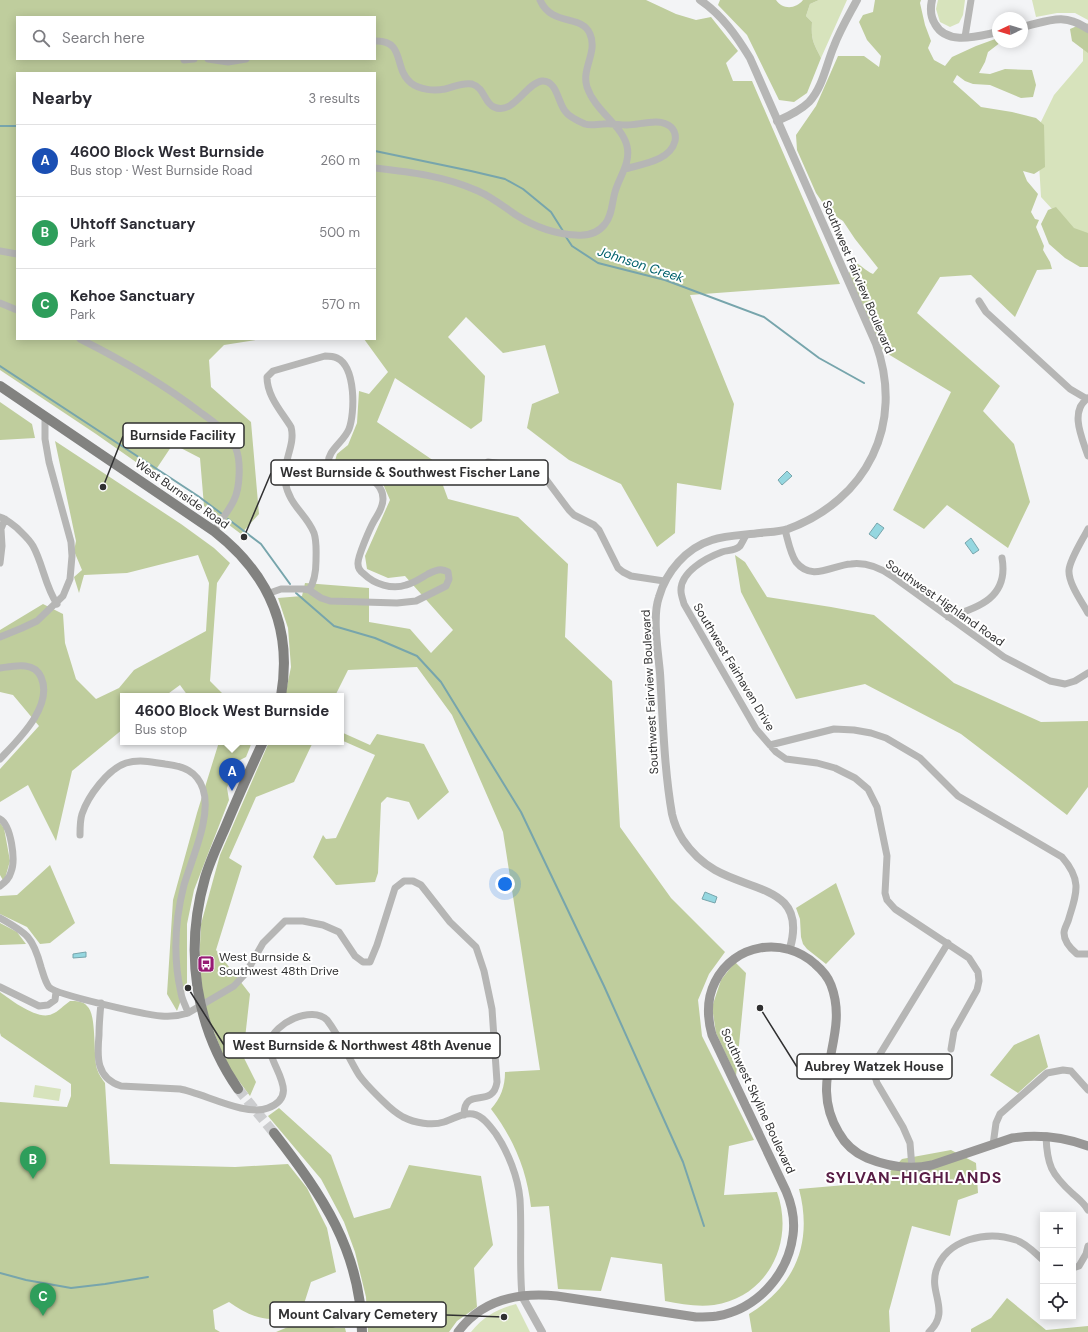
<!DOCTYPE html>
<meta charset="utf-8">
<style>
:root{--surface:#fff;--page:#f7f7f7;--text:#2b2b33;--muted:#7c7c81;--line:#e1e1e2;--accent:#961a73}
body{margin:0;font-family:"DM Sans",sans-serif;background:var(--page);color:var(--text)}
.controls{position:absolute;right:12px;bottom:12px;display:grid;overflow:hidden;border-radius:0px;box-shadow:0 2px 10px #0003}
.controls button{width:36px;height:36px;display:grid;place-items:center;padding:0;border:0;border-bottom:1px solid var(--line);background:var(--surface);color:var(--text);font:20px sans-serif}
.compass{position:absolute;left:992px;top:12px;width:36px;height:36px;border-radius:50%;background:var(--surface);box-shadow:0 2px 10px #0003;rotate:266deg}
.you{position:absolute;left:505px;top:884px;width:14px;height:14px;margin:-10px;border:3px solid #fff;border-radius:50%;background:#1a73e8;box-shadow:0 0 0 6px #1a73e833}
.badge{display:grid;place-items:center;width:26px;height:26px;border-radius:50%;background:var(--accent);color:#fff;font-size:13px;font-weight:700}
.pin{position:absolute;translate:-50% -33px;filter:drop-shadow(0 1px 2px #0008)}
.pin::after{content:'';position:absolute;top:21px;width:14px;height:12px;background:inherit;clip-path:polygon(0 0,100% 0,50% 100%)}
.popup{position:absolute;left:120px;top:693px;width:224px;height:52px;box-sizing:border-box;display:grid;place-content:center;border-radius:0px;background:var(--surface);filter:drop-shadow(0 1px 3px #0005);font-size:13px;white-space:nowrap;color:var(--muted)}
.popup b{font-size:15px;color:var(--text)}
.popup::after{content:'';position:absolute;left:50%;top:100%;margin-left:-8px;border:8px solid transparent;border-top-color:var(--surface)}
.list{margin:0;padding:0;list-style:none}
h2{display:flex;justify-content:space-between;align-items:center;height:52px;margin:0;padding:0 16px;font-size:17px}
h2 small{font-size:13px;font-weight:400;color:var(--muted)}
.list li{display:grid;grid-template-columns:26px 1fr auto;gap:12px;align-items:center;box-sizing:border-box;height:72px;padding:0 16px;border-top:1px solid var(--line)}
.list b{display:block;font-size:15px;white-space:nowrap}
.list p{margin:0;font-size:13px;white-space:nowrap;color:var(--muted)}
.list em{font-size:13px;font-style:normal;color:var(--muted)}
.icon{flex:none;width:22px;height:22px;fill:none;stroke:currentColor;stroke-width:2;stroke-linecap:round;stroke-linejoin:round}
.map{position:relative;flex:none;width:1088px;height:1332px;overflow:hidden}
.search{position:absolute;background:var(--surface);box-shadow:0 2px 10px #0003;left:16px;top:16px;width:360px;height:44px;display:flex;align-items:center;gap:10px;box-sizing:border-box;padding:0 14px;border-radius:0px;color:var(--muted);font-size:15px}
.panel{position:absolute;background:var(--surface);box-shadow:0 2px 10px #0003;left:16px;top:72px;width:360px;height:268px;border-radius:0px}
.map>svg:first-child{display:block}
.green{fill:#d7e3bc}
.forest{fill:#bfcd9d;fill-rule:evenodd}
.water{fill:#95d7e0;stroke:#77a5ac}
.lines{fill:none;stroke-linecap:round;stroke-linejoin:round}
.stream{stroke:#77a5ac;stroke-width:2}
.primary-tunnel{stroke:#cccdcf;stroke-width:10;stroke-dasharray:10 5;stroke-linecap:butt}
.minor{stroke:#b6b6b5;stroke-width:7}
.tertiary{stroke:#b6b6b5;stroke-width:8}
.secondary{stroke:#989796;stroke-width:9}
.primary{stroke:#828280;stroke-width:10}
.labels{text-anchor:middle;stroke-width:4;stroke-linejoin:round;paint-order:stroke}
.street-label{font-size:12px;fill:#303031;stroke:#fff}
.poi-label{font-size:12px;fill:#303031;stroke:#fff;text-anchor:start}
.water-label{font-size:13px;font-style:italic;fill:#00616b;stroke:#fff}
.district-label{font-size:16px;font-weight:bold;letter-spacing:1px;fill:#581d45;stroke:#fff}
.leader{fill:none;stroke:#303031;stroke-width:1.5}
.callout-dot{fill:#303031;stroke:#fff;stroke-width:1.5}
.callout{fill:#fff;stroke:#303031;stroke-width:1.5}
.callout-label{font-size:13px;text-anchor:middle;font-weight:bold;fill:#303031}
</style>
<div class="map">
<svg width="1088" height="1332" viewBox="0 0 1088 1332">
<rect width="100%" height="100%" fill="#f3f4f6"/>
<path class="green" d="M819,0H847L821,58C813,42 811,40 812,22L806,16L810,4Z
M938,0H965L963,15L959,23L950,27L940,22L936,9Z
M1032,0H1088V20L1075,13H1057L1036,17Z
M1088,23V239L1076,235L1041,197L1037,130L1054,95L1083,61V26Z
M35,1085L61,1089L59,1101L33,1097Z
M516,1304L530,1332H471C484,1316 497,1309 516,1304Z"/>
<path class="forest" d="M0,0H646L676,14L696,20L711,17L738,51L726,63L733,81H752L840,284L690,295L734,404L721,490L677,483L675,533L657,547L621,484L569,460L527,428L532,404L559,393L545,345L503,353L466,317L448,337L485,376L482,421L471,429L395,378L377,422L434,461L448,499L518,517L568,564L565,637L612,681L620,827L671,898L725,952L709,974L698,1000L702,1036L754,1140L729,1146L724,1195L777,1192C795,1242 768,1297 714,1305C697,1307 681,1304 665,1301L662,1264L611,1257L601,1291L558,1289L549,1206L531,1207C527,1171 514,1139 491,1109C501,1098 505,1086 505,1072L540,1070L503,832L452,715L417,667L348,670L335,696H285L291,667L288,628L278,598L302,596L305,583L369,588V622L410,629L431,653L453,630L405,576L388,578L367,569L365,556L390,500L380,477L364,474L343,475L334,464L337,454L348,445L357,423L359,391L369,394L388,372L364,339H375V73H17V339H262L224,345L209,360L211,387L251,422L259,514L241,534L204,506L200,458L173,444L153,474L96,434L0,370ZM17,17H375V59H17Z
M720,0H776C783,10 796,9 803,0H819L810,4L806,16L812,22C811,40 813,42 821,58L807,93L794,102L779,100L747,35L718,5Z
M875,0H921L920,3L925,25L931,41L928,48L934,60L945,66L952,57L976,46L998,38V42H1001L988,52L985,62L979,73L990,74L1005,69L1032,70L1036,85L1033,97L1021,98L990,85L973,84L965,81L957,75L953,82L981,107L1012,112L1036,118L1044,125L1045,167L1034,174L1023,171L1027,181L1038,194L1031,212L1035,219L1039,220L1036,227L1044,246L1043,250L1050,262L1052,269L1037,270L1015,317L971,275L940,277L917,313L1000,386L983,411L1014,444L1030,502L1008,548L947,505L924,529L893,510L951,392L888,354L876,344L849,284V265L852,261C862,265 864,270 873,274L878,268L855,239L843,221L829,212L816,193L797,150L796,135L816,106L838,56H864L879,67L881,56L867,40L859,22L863,15L873,12Z
M1077,26L1088,33V53L1072,41L1070,29Z
M1056,207L1074,228L1088,233V267H1080L1065,258L1049,244L1041,224L1048,210Z
M0,402L32,424L35,438L0,440Z
M55,441L181,524L214,548L230,563L217,583L210,681L225,696H188L180,685L165,696H123V729L72,771L56,841L28,785L0,802V769L39,726L13,695L0,692V630L43,604L63,614L65,643L76,679L96,699L119,688L134,670L206,631L209,583L198,555L127,573L84,575L79,593L74,577L82,570L74,551L76,541Z
M735,555L745,562L767,597L831,607L874,615L954,683L1041,722L1088,721V787L1067,815L961,734L865,684L796,699L741,592Z
M341,732L370,745L377,734L424,744L449,792L418,820L409,802L387,797L381,803L378,873L375,882L336,885L313,857L323,835L326,839L336,838L375,755L341,740Z
M219,742H252L246,757L236,762L227,788L229,800L194,890L187,924V984L177,1011L167,994L173,900L197,813Z
M269,742H313L294,782L256,797L229,858L242,866L216,950L250,994L243,1056L256,1082L250,1096L227,1065L205,1009L199,965L201,924L220,855Z
M0,823L4,828L10,861L4,882L0,875Z
M50,865L75,923L50,943L40,944L27,927L0,914V896L17,895Z
M836,883L855,934L826,964L807,949L803,944L801,937L800,919L796,908Z
M0,923L17,932L26,944L0,945Z
M735,962L746,973L736,1076L716,1033L712,1007L721,980Z
M0,992C11,1000 38,1021 52,1014C58,1012 64,1005 70,1001C76,1001 83,1001 87,1006C97,1014 93,1055 97,1069C99,1075 102,1079 105,1083L110,1164L235,1167L288,1164L307,1188L327,1228L336,1272L311,1282L303,1307C296,1310 282,1319 274,1319C257,1320 242,1311 229,1302L213,1310L215,1329L220,1332H0V1102L67,1107L71,1096V1084L1,1036L0,1033Z
M1039,1034L1048,1067L1039,1074L1018,1093L990,1075L1014,1045Z
M279,1108L331,1155L354,1218L390,1208L409,1165L481,1176L493,1245L474,1268L477,1307L457,1321L449,1332H368L366,1297L355,1252L344,1222L321,1179L268,1116Z
M951,1150L976,1163L978,1193L958,1200L950,1236L912,1226L889,1311L890,1332H752L749,1314C796,1285 813,1242 799,1189L880,1182L902,1159Z
M1007,1298L1046,1330L1088,1326V1332H971V1329L991,1318Z
M311,1321L336,1328H345L346,1332H276L300,1322Z"/>
<path class="water" d="M787,471L792,476L782,485L778,480Z
M877,523L884,528L876,539L869,534Z
M971,538L979,550L973,554L965,543Z
M705,892L717,897L715,903L702,899Z
M86,952V957L73,958V954Z"/>
<g class="lines">
<path class="stream" d="M0,126H17
M375,151L471,171L505,179L523,189L551,212L563,231
M566,237L572,246L598,263L665,280L764,317L819,358L864,383
M0,366L198,496L222,514
M228,519L261,544L290,584
M296,593L334,626L375,638L417,656L441,682L521,812L604,986L683,1162L704,1226
M0,1273L26,1280L71,1288L105,1284L148,1277"/>
<path class="primary-tunnel" d="M238,1089L274,1133"/>
<path class="minor" d="M965,37L971,0
M375,41C406,40 393,69 411,83C420,90 434,91 445,89C454,87 463,82 472,84C485,88 484,103 494,107C513,116 526,83 542,81C557,80 558,103 565,111C569,117 578,121 585,124C591,126 597,124 603,124C611,123 619,125 627,125C640,125 660,117 671,127C675,131 676,136 675,141C670,161 642,164 625,169
M208,59L228,62L246,59
M184,60L194,59
M375,168C410,172 445,176 478,191C492,197 504,207 516,215C535,227 553,234 576,235C587,236 598,233 605,224C612,216 612,202 615,192C619,177 631,163 627,146C622,125 595,111 587,87C581,69 598,52 590,34C582,14 552,27 540,0
M0,251L17,254
M979,301L986,312L1070,389L1087,399
M0,303L17,310
M80,339C122,360 163,384 200,412C214,422 229,432 236,449C241,461 240,488 234,500C229,511 220,521 214,531
M1088,398C1069,411 1082,438 1088,456
M488,462L516,466L532,470L540,474L545,478L569,510L574,515L594,525L599,530L618,568L623,572L631,576L664,581
M0,517C7,519 12,524 18,529C23,534 29,539 33,546C43,564 45,586 57,604
M1088,529C1083,539 1070,559 1069,570C1068,583 1082,602 1088,613
M785,530C788,540 790,553 796,562C812,582 832,565 851,564C866,562 880,568 892,576L1004,657L1050,681L1065,684L1075,681L1088,673
M746,535C744,539 742,543 740,546C735,551 728,550 722,552C706,558 680,572 681,591C681,595 683,600 684,604L756,729L776,752L786,759L817,763L835,768L855,778L868,789L877,807L887,856L885,893L887,900L895,909L969,958L978,972L979,981L977,990L954,1031L951,1049
M0,563L2,546L1,529L5,519
M267,594L281,589H303L309,590L321,598L330,601L397,603L416,601L446,586L449,579L448,572C446,571 444,570 442,570C438,569 432,572 428,574C421,578 414,583 406,585C392,590 374,584 364,574C361,572 358,568 358,564C357,558 370,528 374,521C378,514 383,508 383,499C383,495 382,491 380,488C369,469 343,491 331,473C330,471 328,468 328,465C327,450 344,442 349,429C355,413 356,367 337,358C333,356 329,356 325,356L273,371L267,377C267,396 281,411 291,427C296,445 282,462 285,481C289,506 306,513 314,533C317,542 316,552 316,561C316,571 315,581 309,590
M948,617C979,608 1009,597 1002,558
M0,637L22,628L37,621L63,596L70,579L72,556L71,542L49,462L45,439V417
M0,668C14,666 34,661 41,677C54,706 18,740 0,759
M770,745L834,729L854,730L871,733L886,738L920,758L958,796L1062,857C1082,880 1077,892 1069,918C1068,923 1064,928 1064,933C1064,942 1071,949 1077,954H1088
M0,819C11,825 16,860 11,872C9,879 5,882 0,886
M80,835C80,828 80,820 82,814C88,796 108,769 126,763C139,759 153,762 165,764C183,766 197,771 203,789C212,816 192,858 184,885C175,920 173,958 181,993C182,1000 186,1006 188,1013
M0,918C27,933 33,937 41,967C43,973 45,982 49,987C56,995 147,1015 161,1016C171,1017 179,1016 188,1013L234,986L246,973L263,943L285,921H303L323,925L339,932L355,956L363,962H370L377,945L395,888L404,881H413L421,885L450,922L476,947L484,971L492,1009L497,1082C493,1110 464,1085 464,1115
M0,987L39,1006L48,1005L55,1000L56,992
M101,1003C100,1014 99,1024 99,1035C97,1057 96,1078 121,1086L180,1089C203,1093 246,1117 268,1108C304,1094 265,1063 270,1042C274,1023 312,1005 327,1020C340,1037 348,1057 359,1075C366,1085 375,1093 384,1102C389,1107 396,1113 403,1117C415,1123 432,1126 444,1122C454,1119 463,1112 473,1114C483,1116 490,1126 496,1134C508,1152 518,1177 520,1199C522,1231 519,1264 522,1296
M1046,1136C1047,1165 1051,1174 1073,1194C1079,1199 1084,1203 1088,1210
M993,1145L996,1123L1000,1114L1047,1073L1063,1070L1071,1071L1088,1090
M912,1168L910,1143L903,1127L877,1083L873,1070L877,1059L948,943
M1073,1268L1079,1266L1086,1254L1088,1246
M929,1332C951,1311 929,1294 936,1271C946,1239 987,1230 1016,1240C1026,1243 1035,1253 1043,1260"/>
<path class="tertiary" d="M700,0C722,15 736,35 750,58L876,344C905,424 867,500 788,529C779,532 769,532 760,533C744,535 726,535 712,540C686,548 666,572 659,597C652,617 658,651 660,673C663,720 664,768 672,814C674,823 678,832 683,840C691,852 703,863 715,870C754,892 807,888 790,948
M932,0C930,9 930,16 935,24C947,46 978,36 998,32
M1022,27C1049,21 1063,12 1088,29
M777,121C788,116 800,111 809,102C823,87 826,65 834,46C840,30 849,15 857,0
M522,1296L542,1332"/>
<path class="secondary" d="M458,1332C482,1299 518,1292 557,1296L696,1317C703,1317 710,1317 717,1316C757,1309 788,1275 793,1235C795,1220 792,1205 786,1191L712,1035C707,1017 707,998 715,982C734,943 784,936 815,964C822,970 828,977 831,985C851,1037 806,1079 839,1133C845,1144 855,1153 867,1158C889,1167 910,1170 932,1165L1012,1138C1039,1134 1063,1137 1088,1146"/>
<path class="primary" d="M0,386L214,531C268,573 293,627 281,696
M238,1089C195,1027 184,951 205,878C210,861 218,844 225,828C237,799 250,770 263,742
M274,1133C322,1195 361,1251 362,1332"/>
</g>
<defs>
<g id="bus-square" transform="scale(0.9)"><rect x="-9" y="-9" width="18" height="18" rx="4" fill="#961a73" stroke="#fff"/><path d="M-5-6H5V4H4V6H2V4H-2V6H-4V4H-5ZM-3.5-4V0h7V-4ZM-3.5 1.2v1.5H-2V1.2ZM2 1.2v1.5H3.5V1.2Z" fill="#fff"/></g>
</defs>
<g fill-rule="evenodd">
<use href="#bus-square" x="206" y="964"/>
</g>
<g class="labels">
<g class="street-label">
<text transform="translate(858 277) rotate(67)" y="4">Southwest Fairview Boulevard</text>
<text transform="translate(182 494) rotate(35)" y="4">West Burnside Road</text>
<text transform="translate(945 603) rotate(35)" y="4">Southwest Highland Road</text>
<text transform="translate(734 667) rotate(59)" y="4">Southwest Fairhaven Drive</text>
<text transform="translate(650 692) rotate(-93)" y="4">Southwest Fairview Boulevard</text>
<text transform="translate(758 1101) rotate(65)" y="4">Southwest Skyline Boulevard</text>
</g>
<g class="poi-label">
<text x="219" y="961">West Burnside &amp;<tspan x="219" dy="14">Southwest 48th Drive</tspan></text>
</g>
<g class="water-label">
<text transform="translate(641 264) rotate(18)" y="5">Johnson Creek</text>
</g>
<g class="district-label">
<text x="914" y="1183">SYLVAN-HIGHLANDS</text>
</g>
</g>
<path class="leader" d="M103 487L123 436M244 537L271 473M188 988L224 1045M760 1008L797 1067M504 1317L446 1315"/>
<g class="callout-dot">
<circle cx="103" cy="487" r="4"/>
<circle cx="244" cy="537" r="4"/>
<circle cx="188" cy="988" r="4"/>
<circle cx="760" cy="1008" r="4"/>
<circle cx="504" cy="1317" r="4"/>
</g>
<g class="callout">
<rect x="123" y="423" width="121" height="25" rx="4"/>
<rect x="271" y="460" width="277" height="25" rx="4"/>
<rect x="224" y="1033" width="276" height="25" rx="4"/>
<rect x="797" y="1054" width="155" height="25" rx="4"/>
<rect x="270" y="1302" width="176" height="25" rx="4"/>
</g>
<g class="callout-label">
<text x="183" y="440">Burnside Facility</text>
<text x="410" y="477">West Burnside &amp; Southwest Fischer Lane</text>
<text x="362" y="1050">West Burnside &amp; Northwest 48th Avenue</text>
<text x="874" y="1071">Aubrey Watzek House</text>
<text x="358" y="1319">Mount Calvary Cemetery</text>
</g>
</svg>
<div class="controls">
<button>+</button>
<button>−</button>
<button><svg class="icon" aria-label="locate" viewBox="0 0 24 24"><circle cx="12" cy="12" r="6"/><path d="M12 2v4M12 18v4M2 12h4M18 12h4"/></svg></button>
</div>
<svg class="compass" viewBox="-18 -18 36 36"><path d="M0-13l5 13h-10z" fill="#e53935"/><path d="M0 13l5-13h-10z" fill="#7c7c81"/></svg>
<div class="you"></div>
<div class="pin badge" style="left:232px;top:791px;background:#1a4fb4">A</div>
<div class="popup"><b>4600 Block West Burnside</b>Bus stop</div>
<div class="pin badge" style="left:33px;top:1179px;background:#2e9e5b">B</div>
<div class="pin badge" style="left:43px;top:1316px;background:#2e9e5b">C</div>
<div class="search"><svg class="icon" aria-label="search" viewBox="0 0 24 24"><circle cx="10" cy="10" r="6"/><path d="M15 15l6 6"/></svg>Search here</div>
<section class="panel">
<h2>Nearby<small>3 results</small></h2>
<ul class="list">
<li><span class="badge" style="background:#1a4fb4">A</span><div><b>4600 Block West Burnside</b><p>Bus stop · West Burnside Road</p></div><em>260 m</em></li>
<li><span class="badge" style="background:#2e9e5b">B</span><div><b>Uhtoff Sanctuary</b><p>Park</p></div><em>500 m</em></li>
<li><span class="badge" style="background:#2e9e5b">C</span><div><b>Kehoe Sanctuary</b><p>Park</p></div><em>570 m</em></li>
</ul>
</section>
</div>
